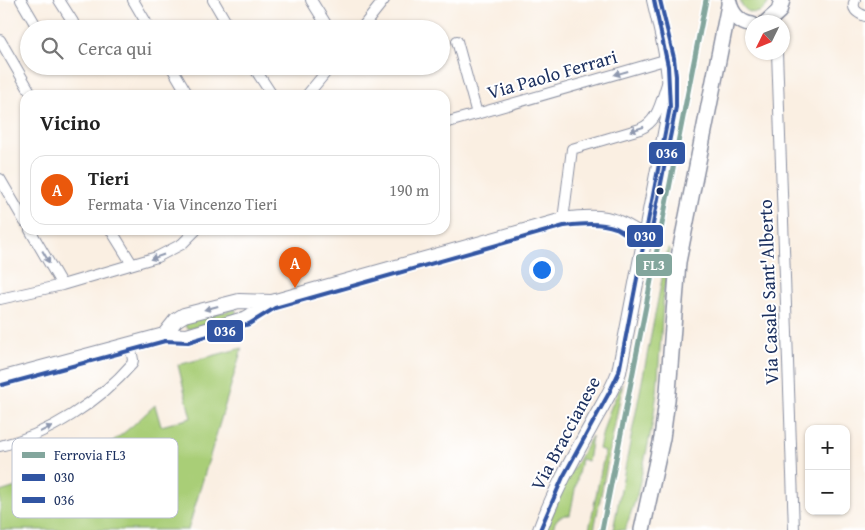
<!DOCTYPE html>
<html lang="it">
<meta charset="utf-8">
<style>
:root{--surface:#fff;--page:#f6f6f6;--text:#222;--muted:#767676;--line:#e0e0e0;--accent:#ea580c}
body{margin:0;font-family:"Gentium Book Plus",serif;background:var(--page);color:var(--text)}
.controls{position:absolute;right:15px;bottom:15px;display:grid;overflow:hidden;border-radius:10px;box-shadow:0 1px 4px #0004}
.controls button{width:45px;height:45px;display:grid;place-items:center;padding:0;border:0;border-bottom:1px solid var(--line);background:var(--surface);color:var(--text);font:25px sans-serif}
.compass{position:absolute;left:745px;top:15px;width:45px;height:45px;border-radius:50%;background:var(--surface);box-shadow:0 1px 4px #0004;rotate:227deg}
.you{position:absolute;left:541px;top:269px;width:18px;height:18px;margin:-12px;border:4px solid #fff;border-radius:50%;background:#1a73e8;box-shadow:0 0 0 8px #1a73e833}
.badge{display:grid;place-items:center;width:32px;height:32px;border-radius:50%;background:var(--accent);color:#fff;font-size:16px;font-weight:700}
.pin{position:absolute;translate:-50% -41px;filter:drop-shadow(0 1px 2px #0008)}
.pin::after{content:'';position:absolute;top:26px;width:18px;height:15px;background:inherit;clip-path:polygon(0 0,100% 0,50% 100%)}
.list{margin:0;padding:0;list-style:none}
h2{display:flex;justify-content:space-between;align-items:center;height:65px;margin:0;padding:0 20px;font-size:21px}
h2 small{font-size:16px;font-weight:400;color:var(--muted)}
.list li{display:grid;grid-template-columns:32px 1fr auto;gap:15px;align-items:center;box-sizing:border-box;height:70px;margin:0 10px 10px;padding:0 10px;border:1px solid var(--line);border-radius:15px}
.list b{display:block;font-size:19px;white-space:nowrap}
.list p{margin:0;font-size:16px;white-space:nowrap;color:var(--muted)}
.list em{font-size:16px;font-style:normal;color:var(--muted)}
.icon{flex:none;width:28px;height:28px;fill:none;stroke:currentColor;stroke-width:2;stroke-linecap:round;stroke-linejoin:round}
.map{position:relative;flex:none;width:865px;height:530px;overflow:hidden}
.search{position:absolute;background:var(--surface);box-shadow:0 1px 4px #0004;left:20px;top:20px;width:430px;height:55px;display:flex;align-items:center;gap:12px;box-sizing:border-box;padding:0 18px;border-radius:28px;color:var(--muted);font-size:19px}
.panel{position:absolute;background:var(--surface);box-shadow:0 1px 4px #0004;left:20px;top:90px;width:430px;height:145px;border-radius:15px}
.map>svg:first-child{display:block}
.green{fill:#a9ce77;stroke:#627e6a}
.lines{fill:none;stroke-linecap:round;stroke-linejoin:round}
.minor-casing{stroke:#8a8fa0;stroke-width:12}
.tertiary-casing{stroke:#8a8fa0;stroke-width:16}
.secondary-casing{stroke:#8a8fa0;stroke-width:18}
.minor{stroke:#fff;stroke-width:10}
.tertiary{stroke:#fff;stroke-width:14}
.secondary{stroke:#fff;stroke-width:15}
.bus-1-casing{stroke:#fff;stroke-width:8}
.bus-2-casing{stroke:#fff;stroke-width:8}
.bus-1{stroke:#3155a3;stroke-width:4}
.bus-2{stroke:#3155a3;stroke-width:4}
.rail-1-casing{stroke:#fff;stroke-width:9}
.rail-1{stroke:#83a69d;stroke-width:5}
.oneway{fill:#8d97ae}
.bus-dot{fill:#1b2f5e;stroke:#fff;stroke-width:2}
.labels{text-anchor:middle;stroke-width:4;stroke-linejoin:round;paint-order:stroke}
.street-label{font-size:19px;fill:#1b2f5e;stroke:#fff}
.key{fill:#fff;stroke:#bbc1cf;stroke-width:1}
.key-label{font-size:14px;fill:#1b2f5e}
.line-badge{stroke:#fff;stroke-width:2}
.badge-label{font-size:14px;text-anchor:middle;font-weight:bold;fill:#fff}
</style>
<div class="map">
<svg width="865" height="530" viewBox="0 0 865 530">
<rect width="100%" height="100%" fill="#fff"/>
<filter id="ink" filterUnits="userSpaceOnUse"><feTurbulence type="fractalNoise" baseFrequency=".02" numOctaves="2"/><feDisplacementMap in="SourceGraphic" scale="10" xChannelSelector="R" yChannelSelector="G"/><feConvolveMatrix kernelMatrix="1 2 1 2 8 2 1 2 1" color-interpolation-filters="sRGB"/></filter>
<filter id="wash" filterUnits="userSpaceOnUse"><feTurbulence type="fractalNoise" baseFrequency=".0096" numOctaves="4" result="noise"/><feDisplacementMap in="SourceGraphic" scale="20" xChannelSelector="R" yChannelSelector="G"/><feGaussianBlur stdDeviation="1.12" result="paint"/><feColorMatrix in="noise" values="0 0 0 0 0 0 0 0 0 0 0 0 0 0 0 0 0 1.4 0 .05"/><feComposite in="paint" operator="in"/></filter>
<g filter="url(#wash)">
<rect width="100%" height="100%" fill="#faefe2"/>
<path class="green" d="M740,0H769C765,17 744,17 740,0Z
M668,248L670,249L667,277L664,289L657,393L652,426L637,495L625,530H613Z
M236,309V315L189,329L185,326L186,321Z
M242,348L188,530H0V492C43,479 91,460 126,431C136,423 145,414 155,405L161,426L191,418L178,365Z
M623,383L594,530H589L605,451L599,449C604,425 610,405 623,383Z
M592,436L588,461L581,459L570,515C560,514 554,520 553,530H545L567,479Z"/>
</g>
<g filter="url(#ink)">
<g class="lines">
<g class="minor-casing">
<path id="minor" d="M21,0L38,29
M59,0L73,22L62,29
M133,0L150,29
M213,0L230,29
M311,0L329,29
M855,0C851,9 857,13 865,16
M361,29L384,0
M0,40L32,95
M457,41L477,114
M777,52L794,530
M171,66L188,95
M253,66L272,95
M307,95L331,66
M445,123L668,59
M0,179L25,222
M563,220L572,149L640,129C658,122 661,101 667,84
M30,230L62,285
M111,230L132,264
M0,299L62,285L157,257L182,244L196,230
M0,446C48,435 100,401 132,364L133,360L130,344"/>
</g>
<g class="tertiary-casing">
<path id="tertiary" d="M164,335L176,320L184,315L239,301L272,302
M0,379L164,335L187,336L247,318L272,302L563,220C597,215 616,216 644,238
M540,530C553,494 572,460 591,426C601,407 611,393 619,372L670,107C671,67 663,38 654,0"/>
</g>
<g class="secondary-casing">
<path id="secondary" d="M729,2C731,14 740,23 752,25
M767,22L779,11L782,0
M642,530L662,438L668,392L678,262L729,5"/>
</g>
<use href="#minor" class="minor"/>
<use href="#tertiary" class="tertiary"/>
<use href="#secondary" class="secondary"/>
<g class="bus-1-casing">
<path id="bus-1" d="M540,530L563,477L609,393L619,372L670,107L668,66L654,0"/>
</g>
<g class="bus-2-casing">
<path id="bus-2" d="M2,385L165,341L188,342L249,324L275,308L564,226C582,224 599,222 616,228C625,232 638,246 647,243L650,239L676,107V76L674,58L660,0"/>
</g>
<use href="#bus-1" class="bus-1"/>
<use href="#bus-2" class="bus-2"/>
<g class="rail-1-casing">
<path id="rail-1" d="M602,530L706,0"/>
</g>
<use href="#rail-1" class="rail-1"/>
</g>
<defs><path id="oneway-solid" d="M-6-.8H1V-3.2L6.5 0L1 3.2V.8H-6Z" transform="scale(1.25)"/></defs>
<g class="oneway">
<use href="#oneway-solid" transform="translate(621 73) rotate(164)"/>
<use href="#oneway-solid" transform="translate(637 129) rotate(162)"/>
<use href="#oneway-solid" transform="translate(46 257) rotate(60)"/>
<use href="#oneway-solid" transform="translate(157 257) rotate(161)"/>
<use href="#oneway-solid" transform="translate(211 308) rotate(165)"/>
<use href="#oneway-solid" transform="translate(46 429) rotate(-26)"/>
</g>
</g>
<circle class="bus-dot" cx="660" cy="191" r="4.5"/>
<g class="labels">
<g class="street-label">
<text transform="translate(552 74) rotate(-16)" y="7">Via Paolo Ferrari</text>
<text transform="translate(768 292) rotate(-92)" y="7">Via Casale Sant'Alberto</text>
<text transform="translate(565 433) rotate(-62)" y="7">Via Braccianese</text>
</g>
</g>
<rect x="12" y="438" width="166" height="80" rx="8" class="key"/>
<rect x="22" y="452" width="23" height="6" fill="#83a69d"/>
<rect x="22" y="474" width="23" height="7" fill="#3155a3"/>
<rect x="22" y="497" width="23" height="6" fill="#3155a3"/>
<g class="key-label">
<text x="54" y="460">Ferrovia FL3</text>
<text x="54" y="482">030</text>
<text x="54" y="505">036</text>
</g>
<g class="line-badge">
<rect x="648" y="141" width="38" height="24" rx="5" fill="#3155a3"/>
<rect x="626" y="224" width="38" height="24" rx="5" fill="#3155a3"/>
<rect x="635" y="253" width="38" height="24" rx="5" fill="#83a69d"/>
<rect x="206" y="319" width="38" height="24" rx="5" fill="#3155a3"/>
</g>
<g class="badge-label">
<text x="667" y="158">036</text>
<text x="645" y="241">030</text>
<text x="654" y="270">FL3</text>
<text x="225" y="336">036</text>
</g>
</svg>
<div class="controls">
<button>+</button>
<button>−</button>
</div>
<svg class="compass" viewBox="-18 -18 36 36"><path d="M0-13l5 13h-10z" fill="#e53935"/><path d="M0 13l5-13h-10z" fill="#767676"/></svg>
<div class="you"></div>
<div class="pin badge" style="left:295px;top:288px">A</div>
<div class="search"><svg class="icon" aria-label="search" viewBox="0 0 24 24"><circle cx="10" cy="10" r="6"/><path d="M15 15l6 6"/></svg>Cerca qui</div>
<section class="panel">
<h2>Vicino<small></small></h2>
<ul class="list">
<li><span class="badge">A</span><div><b>Tieri</b><p>Fermata · Via Vincenzo Tieri</p></div><em>190 m</em></li>
</ul>
</section>
</div>
